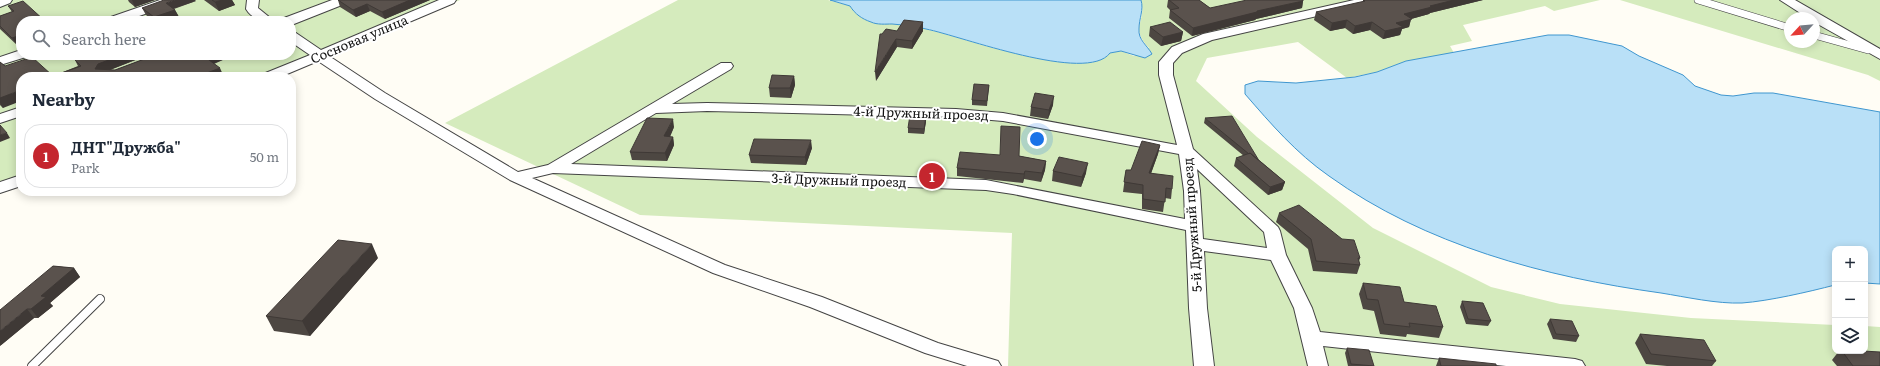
<!DOCTYPE html>
<meta charset="utf-8">
<style>
:root{--surface:#fff;--page:#f6f6f7;--text:#1f2937;--muted:#747a83;--line:#e0e1e3;--accent:#c4262e}
body{margin:0;font-family:Literata,serif;background:var(--page);color:var(--text)}
.controls{position:absolute;right:12px;bottom:12px;display:grid;overflow:hidden;border-radius:8px;box-shadow:0 2px 10px #0003}
.controls button{width:36px;height:36px;display:grid;place-items:center;padding:0;border:0;border-bottom:1px solid var(--line);background:var(--surface);color:var(--text);font:20px sans-serif}
.compass{position:absolute;left:1784px;top:12px;width:36px;height:36px;border-radius:50%;background:var(--surface);box-shadow:0 2px 10px #0003;rotate:244deg}
.you{position:absolute;left:1037px;top:139px;width:14px;height:14px;margin:-10px;border:3px solid #fff;border-radius:50%;background:#1a73e8;box-shadow:0 0 0 6px #1a73e833}
.badge{display:grid;place-items:center;width:26px;height:26px;border-radius:50%;background:var(--accent);color:#fff;font-size:13px;font-weight:700}
.pin{position:absolute;translate:-50% -50%;border:2px solid #fff;box-shadow:0 1px 4px #0006}
.list{margin:0;padding:0;list-style:none}
h2{display:flex;justify-content:space-between;align-items:center;height:52px;margin:0;padding:0 16px;font-size:17px}
h2 small{font-size:13px;font-weight:400;color:var(--muted)}
.list li{display:grid;grid-template-columns:26px 1fr auto;gap:12px;align-items:center;box-sizing:border-box;height:64px;margin:0 8px 8px;padding:0 8px;border:1px solid var(--line);border-radius:16px}
.list b{display:block;font-size:15px;white-space:nowrap}
.list p{margin:0;font-size:13px;white-space:nowrap;color:var(--muted)}
.list em{font-size:13px;font-style:normal;color:var(--muted)}
.icon{flex:none;width:22px;height:22px;fill:none;stroke:currentColor;stroke-width:2;stroke-linecap:round;stroke-linejoin:round}
.map{position:relative;flex:none;width:1880px;height:366px;overflow:hidden}
.search{position:absolute;background:var(--surface);box-shadow:0 2px 10px #0003;left:16px;top:16px;width:280px;height:44px;display:flex;align-items:center;gap:10px;box-sizing:border-box;padding:0 14px;border-radius:16px;color:var(--muted);font-size:15px}
.panel{position:absolute;background:var(--surface);box-shadow:0 2px 10px #0003;left:16px;top:72px;width:280px;height:124px;border-radius:16px}
.map>svg:first-child{display:block}
.green{fill:#d5ebbd;fill-rule:evenodd}
.water{fill:#b9e0f7;stroke:#3f96cf}
.lines{fill:none;stroke-linecap:round;stroke-linejoin:round}
.service-far1-casing{stroke:#444;stroke-width:8}
.service-casing{stroke:#444;stroke-width:10}
.minor-casing{stroke:#444;stroke-width:2}
.service-far1{stroke:#fff;stroke-width:7}
.service{stroke:#fff;stroke-width:8}
.minor{fill:#fff;fill-rule:evenodd}
.wall{fill:#4d4742}
.shaded-wall{fill:#3f3936}
.building{fill:#5a524d;stroke:#3f3936}
.labels{text-anchor:middle;stroke-width:4;stroke-linejoin:round;paint-order:stroke}
.street-label{font-size:13px;fill:#111;stroke:#fff}
</style>
<div class="map">
<svg width="1880" height="366" viewBox="0 0 1880 366">
<rect width="100%" height="100%" fill="#fffdf5"/>
<path class="green" d="M0,0H460L277,77H21V184L0,193ZM21,21H291V55H21Z
M678,0H828L850,6C855,14 862,19 871,22C877,25 886,24 892,24C903,25 914,26 925,29C960,36 1087,84 1110,53L1121,51L1134,56L1149,48C1129,28 1147,21 1141,0H1600L1554,11L1545,6L1463,25L1472,41L1450,46L1454,53L1406,61L1377,72L1347,78L1298,42L1207,58L1196,81L1257,137L1373,228L1491,287L1560,304L1691,318L1835,325V351H1865V326L1880,327V366H1008L1012,233L640,215L445,123Z
M1620,0H1880V81L1868,75ZM1790,18H1814V42H1790Z"/>
<path class="water" d="M830,0H1141C1144,10 1139,18 1139,29C1138,40 1147,45 1152,54L1145,58L1121,51L1110,53C1087,84 961,36 926,29C915,26 903,25 892,24C886,24 877,25 871,22C862,19 855,14 850,6Z
M1548,35H1569L1622,46L1639,56L1683,75L1695,86L1721,95L1733,96L1754,93H1773L1880,112V284L1865,283V249H1835V285C1808,292 1769,301 1742,303C1717,304 1686,297 1661,293C1545,277 1425,245 1329,176C1296,153 1271,124 1245,94V85L1258,81L1296,83L1355,77L1377,72L1406,61Z"/>
<g class="lines">
<g class="service-far1-casing">
<path id="service-far1" d="M1698,0L1790,28
M1814,35L1868,50"/>
</g>
<g class="service-casing">
<path id="service" d="M32,366L100,299"/>
</g>
<g class="minor-casing">
<path id="minor" d="M0,0H12L10,3L0,7Z
M160,0H178L176,3L125,21H107L108,18Z
M247,0H259L258,8L274,21C262,21 253,20 246,9Z
M332,0H349L347,3L294,24H291V21H283L284,18Z
M439,0H456L454,3L329,56L385,93L518,172L548,165L721,63H731L733,66L731,69L672,104L707,103L956,109L1003,113L1177,145L1159,75V62L1172,47L1203,34L1354,0H1376L1374,3L1370,4L1212,40L1182,53L1173,63V75L1193,149L1278,227L1280,231L1286,255L1312,308L1320,332L1575,359L1582,361L1585,366H1506L1323,346L1328,366H1308L1294,308L1271,260L1204,251L1207,308L1214,366H1194L1189,308L1186,230L1013,194L986,190L553,173L532,178L725,265L822,297L938,343L998,361L1001,366H967L925,353L810,307L713,273L510,180L375,99L318,61L280,77H261L263,74L310,55L291,42V32L296,33L321,50ZM707,111L956,117L1003,121L1179,154L1184,191L1185,219L986,180L571,164L656,113ZM1197,169L1264,232L1267,248L1203,239L1200,191Z
M1780,0H1795L1880,49V59L1814,22V18H1808Z
M21,50V55H27L26,57L0,65V57Z
M21,107V116L0,123V114Z
M21,175V186L0,193V182Z"/>
</g>
<use href="#service-far1" class="service-far1"/>
<use href="#service" class="service"/>
<use href="#minor" class="minor"/>
</g>
<path class="wall" d="M128,0H155L135,7L129,2Z
M204,0H232L235,5L219,11Z
M338,0H430L385,19L370,11L356,17L340,7Z
M1168,0H1199L1210,8L1303,1L1302,8L1256,19L1255,20L1192,36L1169,18L1170,10L1167,7Z
M1363,0H1483L1430,13L1429,14L1411,19L1409,27L1402,29L1400,35L1383,39L1370,30L1353,34L1345,28L1330,31L1314,20L1316,12L1363,2Z
M196,1L174,9L175,10L179,17L168,21H154L146,15L142,8Z
M8,6L45,21H21V45L18,46L0,29V16L12,12Z
M923,22V31L912,49L897,47L876,81L897,31Z
M1150,27L1183,32L1181,41L1161,46L1149,36Z
M89,55H148L110,70H115L155,55H223L225,59L214,64L224,77H21L3,108L0,105V62L5,66L53,76L78,66L75,60Z
M794,76L795,85L791,98L770,97L769,88Z
M989,85L987,106L972,105V100Z
M1053,105L1048,119L1030,116L1031,107Z
M926,116V121L924,134L908,133V128Z
M1205,118L1258,159L1285,182L1282,190L1268,195L1234,166L1236,158L1244,156L1204,123Z
M674,127L670,137H673L674,145L667,161L632,160L630,152Z
M1160,145L1158,154L1151,173L1172,189L1171,199L1165,198L1163,212L1142,209V194L1123,192L1126,170H1131Z
M812,148L806,165L751,163L749,155Z
M1019,156L1046,161L1045,170L1041,182L1024,179L1023,183L957,176V168Z
M1053,171L1086,173L1081,187L1052,181Z
M1279,213L1360,258L1359,261L1360,265L1357,274L1313,271L1308,249L1276,222Z
M378,258L310,336L274,331L266,316Z
M53,266L74,268L80,277L50,303L53,306L38,318H34L0,346Z
M1363,283L1404,302L1443,327L1439,338L1407,334L1406,337L1380,334L1374,311L1363,309L1359,294Z
M1462,301L1491,321L1488,326L1466,324L1460,307Z
M1550,319L1579,336L1576,342L1553,339L1547,324Z
M1640,334L1716,361L1712,366H1667L1646,364L1635,343Z
M1347,348L1374,366H1348L1345,353Z
M1839,351H1863L1880,366H1837L1832,360Z
M1439,358L1496,366H1436Z"/>
<path class="shaded-wall" d="M132,0H155L135,7Z
M175,0H195L196,1L169,10L166,3Z
M223,0H232L235,5L219,11L215,2Z
M410,0H430L385,19L382,12Z
M1454,0H1483L1430,13L1429,14L1411,19L1409,27L1402,29L1400,35L1383,39L1385,31L1404,14L1430,6Z
M1303,1L1302,8L1256,19L1255,20L1192,36L1193,28L1257,11Z
M367,4L370,11L356,17L353,10Z
M175,10L179,17L168,21H156L154,17Z
M1347,20L1345,28L1330,31L1332,23Z
M923,22V31L912,49V41Z
M1372,22L1370,30L1353,34L1355,26Z
M1183,32L1181,41L1161,46L1163,37Z
M21,35V45L18,46L12,38Z
M896,39L897,47L876,81L875,72Z
M122,55H148L102,73L95,69L98,64Z
M211,55H223L225,59L209,65L205,57Z
M220,68L224,77H200L199,76Z
M794,76L795,85L791,98L790,88Z
M21,90V101L3,108L0,103V98Z
M1054,96L1053,105L1048,119L1049,110Z
M926,116V121L924,134V129Z
M673,119L674,127L666,145L664,136Z
M7,133L10,138L0,142V135Z
M673,137L674,145L667,161L665,153Z
M811,140L812,148L806,165L805,157Z
M1160,145L1158,154L1148,182L1149,173Z
M1046,161L1045,170L1041,182L1042,173Z
M1088,163L1086,173L1081,187L1082,177Z
M1025,171L1024,179L1023,183L1024,174Z
M1285,182L1282,190L1268,195L1270,187Z
M372,244L378,258L310,336L302,321Z
M74,268L80,277L50,303L53,306L38,318L31,309L41,296Z
M27,309L34,318L0,346V331Z"/>
<path class="building" d="M164,0H175L166,3L175,10L154,17L142,8Z
M212,0H223L215,2Z
M338,0H410L382,12L367,4L353,10Z
M1169,0H1199L1210,8L1247,0H1303V1L1257,11V12L1193,28L1170,10L1179,8Z
M1363,0H1454L1430,6L1432,7L1404,14L1412,19L1396,23L1403,27L1385,31L1372,22L1355,26L1347,20L1332,23L1316,12L1365,1Z
M23,1L45,21H21V35L12,38L0,26V16L14,11L8,6Z
M904,20L923,22L912,41L896,39L875,72L880,34H882L886,29L897,31Z
M1170,22L1183,32L1163,37L1150,27Z
M89,55H122L98,64L95,69L115,70L155,55H211L205,57L220,68L199,76L200,77H21V90L0,98V62L5,66L32,57L53,76L81,66L75,60Z
M772,75L794,76L790,88H769Z
M974,84L989,85L987,101L972,100Z
M1035,93L1054,96L1049,110L1031,107Z
M910,115L926,116L924,129L908,128Z
M1232,116L1258,159V160L1250,153L1249,154L1205,118Z
M647,118L673,119L664,136L673,137L665,153L630,152Z
M0,125L7,133L0,135Z
M1001,126L1020,127L1019,156L1046,161L1042,173L1025,171L1024,174L957,168L960,152L1000,155Z
M754,139L811,140L805,157L749,155Z
M1142,141L1160,145L1149,173L1173,176L1172,189L1166,188L1165,202L1143,199V185L1124,182L1126,170H1131Z
M1250,153L1285,182L1270,187L1236,158Z
M1059,157L1088,163L1082,177L1053,171Z
M1299,205L1342,239L1354,240L1360,258H1358L1360,265L1316,261L1311,239L1279,213Z
M338,240L372,244L302,321L266,316Z
M53,266L74,268L41,296L46,297L31,309H27L0,331V310Z
M1363,283L1400,287L1404,302L1436,306L1443,327L1409,323L1410,327L1384,324L1378,300L1367,299Z
M1462,301L1483,303L1491,321L1468,319Z
M1550,319L1572,321L1579,336L1556,334Z
M1640,334L1704,340L1716,361L1651,354Z
M1347,348L1369,350L1374,366L1351,364Z
M1842,351H1863L1880,352V366H1853Z
M1439,358L1496,364V366H1441Z"/>
<g class="labels">
<g class="street-label">
<text transform="translate(359 39) rotate(-23)" y="5">Сосновая улица</text>
<text transform="translate(921 113) rotate(2)" y="5">4-й Дружный проезд</text>
<text transform="translate(839 180) rotate(2)" y="5">3-й Дружный проезд</text>
<text transform="translate(1192 225) rotate(-94)" y="5">5-й Дружный проезд</text>
</g>
</g>
</svg>
<div class="controls">
<button>+</button>
<button>−</button>
<button><svg class="icon" aria-label="layers" viewBox="0 0 24 24"><path d="M12 4l9 5-9 5-9-5zM3 14l9 5 9-5"/></svg></button>
</div>
<svg class="compass" viewBox="-18 -18 36 36"><path d="M0-13l5 13h-10z" fill="#e53935"/><path d="M0 13l5-13h-10z" fill="#747a83"/></svg>
<div class="you"></div>
<div class="pin badge" style="left:932px;top:176px">1</div>
<div class="search"><svg class="icon" aria-label="search" viewBox="0 0 24 24"><circle cx="10" cy="10" r="6"/><path d="M15 15l6 6"/></svg>Search here</div>
<section class="panel">
<h2>Nearby<small></small></h2>
<ul class="list">
<li><span class="badge">1</span><div><b>ДНТ&quot;Дружба&quot;</b><p>Park</p></div><em>50 m</em></li>
</ul>
</section>
</div>
